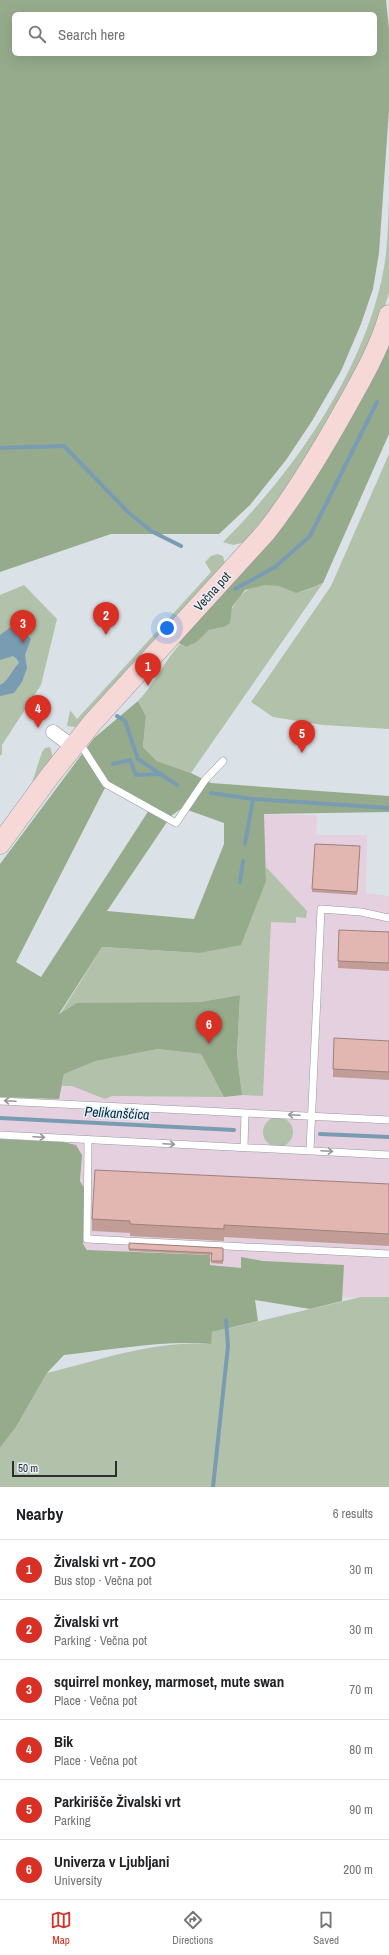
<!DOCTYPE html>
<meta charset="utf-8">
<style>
:root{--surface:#fff;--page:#f6f6f6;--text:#202124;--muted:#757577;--line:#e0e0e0;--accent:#d93025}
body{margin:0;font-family:"Archivo Narrow",sans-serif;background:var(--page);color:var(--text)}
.scale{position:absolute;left:12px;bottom:10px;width:105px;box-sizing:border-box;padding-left:4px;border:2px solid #2c2f31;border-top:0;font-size:11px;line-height:14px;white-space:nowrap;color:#2c2f31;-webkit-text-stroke:3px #e8eff5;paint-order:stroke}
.you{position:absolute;left:167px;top:628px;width:14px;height:14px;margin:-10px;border:3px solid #fff;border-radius:50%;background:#1a73e8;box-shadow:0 0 0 6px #1a73e833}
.badge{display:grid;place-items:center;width:26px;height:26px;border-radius:50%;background:var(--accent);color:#fff;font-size:13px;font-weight:700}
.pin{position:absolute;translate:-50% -33px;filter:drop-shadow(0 1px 2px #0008)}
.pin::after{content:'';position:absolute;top:21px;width:14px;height:12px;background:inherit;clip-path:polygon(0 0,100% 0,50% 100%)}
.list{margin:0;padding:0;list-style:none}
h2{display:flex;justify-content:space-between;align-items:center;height:52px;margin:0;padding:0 16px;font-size:17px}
h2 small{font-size:13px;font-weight:400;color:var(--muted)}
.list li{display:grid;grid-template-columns:26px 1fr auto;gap:12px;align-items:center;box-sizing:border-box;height:60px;padding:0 16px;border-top:1px solid var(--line)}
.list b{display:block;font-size:15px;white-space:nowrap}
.list p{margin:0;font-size:13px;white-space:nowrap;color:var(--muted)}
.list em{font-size:13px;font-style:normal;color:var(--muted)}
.icon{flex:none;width:22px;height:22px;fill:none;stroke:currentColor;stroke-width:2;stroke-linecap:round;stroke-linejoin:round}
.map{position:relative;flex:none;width:389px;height:1487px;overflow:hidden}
.search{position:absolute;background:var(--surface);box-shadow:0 4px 16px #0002;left:12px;right:12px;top:12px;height:44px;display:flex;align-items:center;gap:10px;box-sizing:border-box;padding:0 14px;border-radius:6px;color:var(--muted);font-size:15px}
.sheet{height:412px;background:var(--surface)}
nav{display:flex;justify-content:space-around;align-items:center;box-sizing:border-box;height:56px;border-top:1px solid var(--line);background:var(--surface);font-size:11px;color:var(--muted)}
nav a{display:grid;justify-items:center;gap:2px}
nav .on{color:var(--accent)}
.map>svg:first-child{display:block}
.education{fill:#e5d0df}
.green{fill:#b2c2aa}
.forest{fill:#96ab8c;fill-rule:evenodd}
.water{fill:#7a9cb2}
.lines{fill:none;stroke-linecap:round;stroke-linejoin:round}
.stream{stroke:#7a9cb2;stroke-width:4}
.service-casing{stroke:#949a9f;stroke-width:8}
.minor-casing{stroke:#949a9f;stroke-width:15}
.secondary-casing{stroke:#949a9f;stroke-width:21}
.service{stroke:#fff;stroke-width:7}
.minor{stroke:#fff;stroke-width:14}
.secondary{stroke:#f6d8d7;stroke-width:20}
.wall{fill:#c29d98}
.building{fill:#e2b7b1;stroke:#9e807c}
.oneway{stroke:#969798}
.labels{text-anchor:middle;stroke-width:3;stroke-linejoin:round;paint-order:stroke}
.street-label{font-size:13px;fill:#2c2f31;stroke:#e8eff5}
.water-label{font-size:14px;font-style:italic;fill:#002d44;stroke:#e8eff5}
</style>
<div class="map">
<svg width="389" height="1487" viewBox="0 0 389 1487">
<rect width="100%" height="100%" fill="#dbe2e7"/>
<path class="education" d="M264,814L317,815L316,835H367L366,893L389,896V1300L342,1297L263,1261L241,1257V1268L210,1265V1255L87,1250L83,1244L89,1197L80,1181L82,1155L63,1142L0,1139V1072L199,953Z"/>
<path class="green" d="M389,197V293L379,325L308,461L246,542L233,545L223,542C293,473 361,375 382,278C388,251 388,224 389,197Z
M389,454V729L323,725L273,717L251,702L331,586Z
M217,554L223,556L225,564L80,726L75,727L67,726L70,710L77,719L211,572L205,562L211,556Z
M323,583L191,773L157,761L143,747L146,716L138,701C155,684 164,661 180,644L186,647L197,642L209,630L224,627C235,599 245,579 279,586C285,587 291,592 296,592C305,592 315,587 323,583Z
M24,585L57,619L41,685L2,745V755H0V595Z
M50,747L53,757L31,786L42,752L45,748Z
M266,867L307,911L306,918L296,917V923L271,922L263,1096L242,1095L237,1054L240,995L200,1002H169L59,1016L102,947L199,953L266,881Z
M158,1049L201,1054L224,1097L112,1096L105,1099L72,1086H62L64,1074L96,1061Z
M263 1132a15 15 0 1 1 30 0a15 15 0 1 1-30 0Z
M361,1297H389V1487H0V1448L16,1427L47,1373C100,1360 155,1340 210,1344L212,1332Z"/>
<path class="forest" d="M0,0H386L389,29V110L379,253L373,289L361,324L341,371L312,421L286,460L250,505L219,534H111L0,572ZM14,14H375V54H14Z
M389,334V434L323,583L309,589L296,593L279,586L264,585L245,590L232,607L230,623L224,627L209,630L197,642L186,647L175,641L217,594Z
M138,701L146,716L143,747L157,761L191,773L211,783L389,796V812L264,814L266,881L241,945L199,953L102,947L59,1014L77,1003L200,1002L240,995L237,1054L242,1095L224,1097L201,1054L158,1049L96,1061L64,1074L59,1099L0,1097V864L94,738ZM108,782L151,807L41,977L16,962ZM182,808L224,823V844L194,919L107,911L171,816Z
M0,1139L63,1142L76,1145L82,1155L80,1181L89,1197L83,1244L87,1250L210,1255V1265L241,1268V1257L263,1261L344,1265L342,1301L310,1309L255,1300L258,1321L212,1332L211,1344C162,1340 112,1350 64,1355L47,1373L16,1427L0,1448Z"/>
<path class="water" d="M12,626L23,630L31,639L25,655L27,668L22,682L14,693L0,696V685C9,680 12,670 19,663L17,659L13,656L0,660V635Z"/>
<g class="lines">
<path class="stream" d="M0,448L64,446L128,512L151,531L181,546
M235,589L275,567L310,536L377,402
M117,716L125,721L138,759L177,785
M113,764L130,760L136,775L161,774
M211,793L253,799L389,808
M245,844L253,799
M240,882L243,861
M0,1118L234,1130
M320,1134L389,1137
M213,1487L228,1346L226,1320"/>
<g class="service-casing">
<path id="service" d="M79,742L106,784L176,823L205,780L223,761
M0,1101L389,1120
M0,1135L389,1155
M88,1140L87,1239L389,1254
M244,1147L245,1113
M310,1150L321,909L361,912L389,918"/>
</g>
<g class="minor-casing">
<path id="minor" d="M53,732L73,747"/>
</g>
<g class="secondary-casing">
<path id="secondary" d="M0,844L49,777L92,723L266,532C295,495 319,455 342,414C360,382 379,350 389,315"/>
</g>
<use href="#service" class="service"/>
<use href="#minor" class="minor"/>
<use href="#secondary" class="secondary"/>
</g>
<path class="wall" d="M315,844L360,846L357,895L312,892Z
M389,932V971L338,968V961Z
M389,1041V1080L333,1077V1069Z
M389,1184V1246L224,1237V1241L130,1236V1233L92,1231V1219Z
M129,1243L223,1248V1264L211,1263L212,1255L129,1251Z"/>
<path class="building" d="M315,844L360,846L357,892L312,889Z
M339,930L389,932V963L338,961Z
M334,1038L389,1041V1072L333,1069Z
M95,1170L389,1184V1234L224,1225V1229L130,1224V1221L92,1219Z
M129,1243L223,1248V1261H211L212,1253L129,1249Z"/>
<defs><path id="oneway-shaft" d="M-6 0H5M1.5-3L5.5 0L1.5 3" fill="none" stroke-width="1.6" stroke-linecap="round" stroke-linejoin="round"/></defs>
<g class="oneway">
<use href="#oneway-shaft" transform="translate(10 1101) rotate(-177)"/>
<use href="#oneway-shaft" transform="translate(294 1115) rotate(-177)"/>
<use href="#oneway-shaft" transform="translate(39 1137) rotate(3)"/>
<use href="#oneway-shaft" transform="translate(169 1144) rotate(3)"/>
<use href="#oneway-shaft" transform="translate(327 1151) rotate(3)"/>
</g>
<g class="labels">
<g class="street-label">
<text transform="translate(212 591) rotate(-48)" y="5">Večna pot</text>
</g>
<g class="water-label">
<text transform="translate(117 1113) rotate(3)" y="5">Pelikanščica</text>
</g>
</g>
</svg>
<div class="scale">50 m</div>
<div class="you"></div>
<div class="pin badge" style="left:148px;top:686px">1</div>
<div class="pin badge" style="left:106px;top:635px">2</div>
<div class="pin badge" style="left:23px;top:643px">3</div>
<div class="pin badge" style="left:38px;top:728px">4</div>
<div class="pin badge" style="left:302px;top:753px">5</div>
<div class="pin badge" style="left:209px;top:1044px">6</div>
<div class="search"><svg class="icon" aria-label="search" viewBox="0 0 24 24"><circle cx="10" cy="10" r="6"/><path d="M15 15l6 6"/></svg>Search here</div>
</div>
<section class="sheet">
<h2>Nearby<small>6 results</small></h2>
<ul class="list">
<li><span class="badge">1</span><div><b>Živalski vrt - ZOO</b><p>Bus stop · Večna pot</p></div><em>30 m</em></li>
<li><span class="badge">2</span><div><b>Živalski vrt</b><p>Parking · Večna pot</p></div><em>30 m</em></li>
<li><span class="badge">3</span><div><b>squirrel monkey, marmoset, mute swan</b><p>Place · Večna pot</p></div><em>70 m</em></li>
<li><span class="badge">4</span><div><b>Bik</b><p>Place · Večna pot</p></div><em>80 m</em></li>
<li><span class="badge">5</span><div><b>Parkirišče Živalski vrt</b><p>Parking</p></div><em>90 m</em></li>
<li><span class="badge">6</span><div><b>Univerza v Ljubljani</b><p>University</p></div><em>200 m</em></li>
</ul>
</section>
<nav>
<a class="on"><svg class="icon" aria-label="map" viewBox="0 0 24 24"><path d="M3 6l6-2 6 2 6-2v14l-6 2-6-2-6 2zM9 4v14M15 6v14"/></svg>Map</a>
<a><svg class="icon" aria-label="directions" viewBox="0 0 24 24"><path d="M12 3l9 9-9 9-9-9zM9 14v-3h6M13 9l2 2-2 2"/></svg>Directions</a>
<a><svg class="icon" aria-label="saved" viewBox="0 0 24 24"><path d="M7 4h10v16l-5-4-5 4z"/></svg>Saved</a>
</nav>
